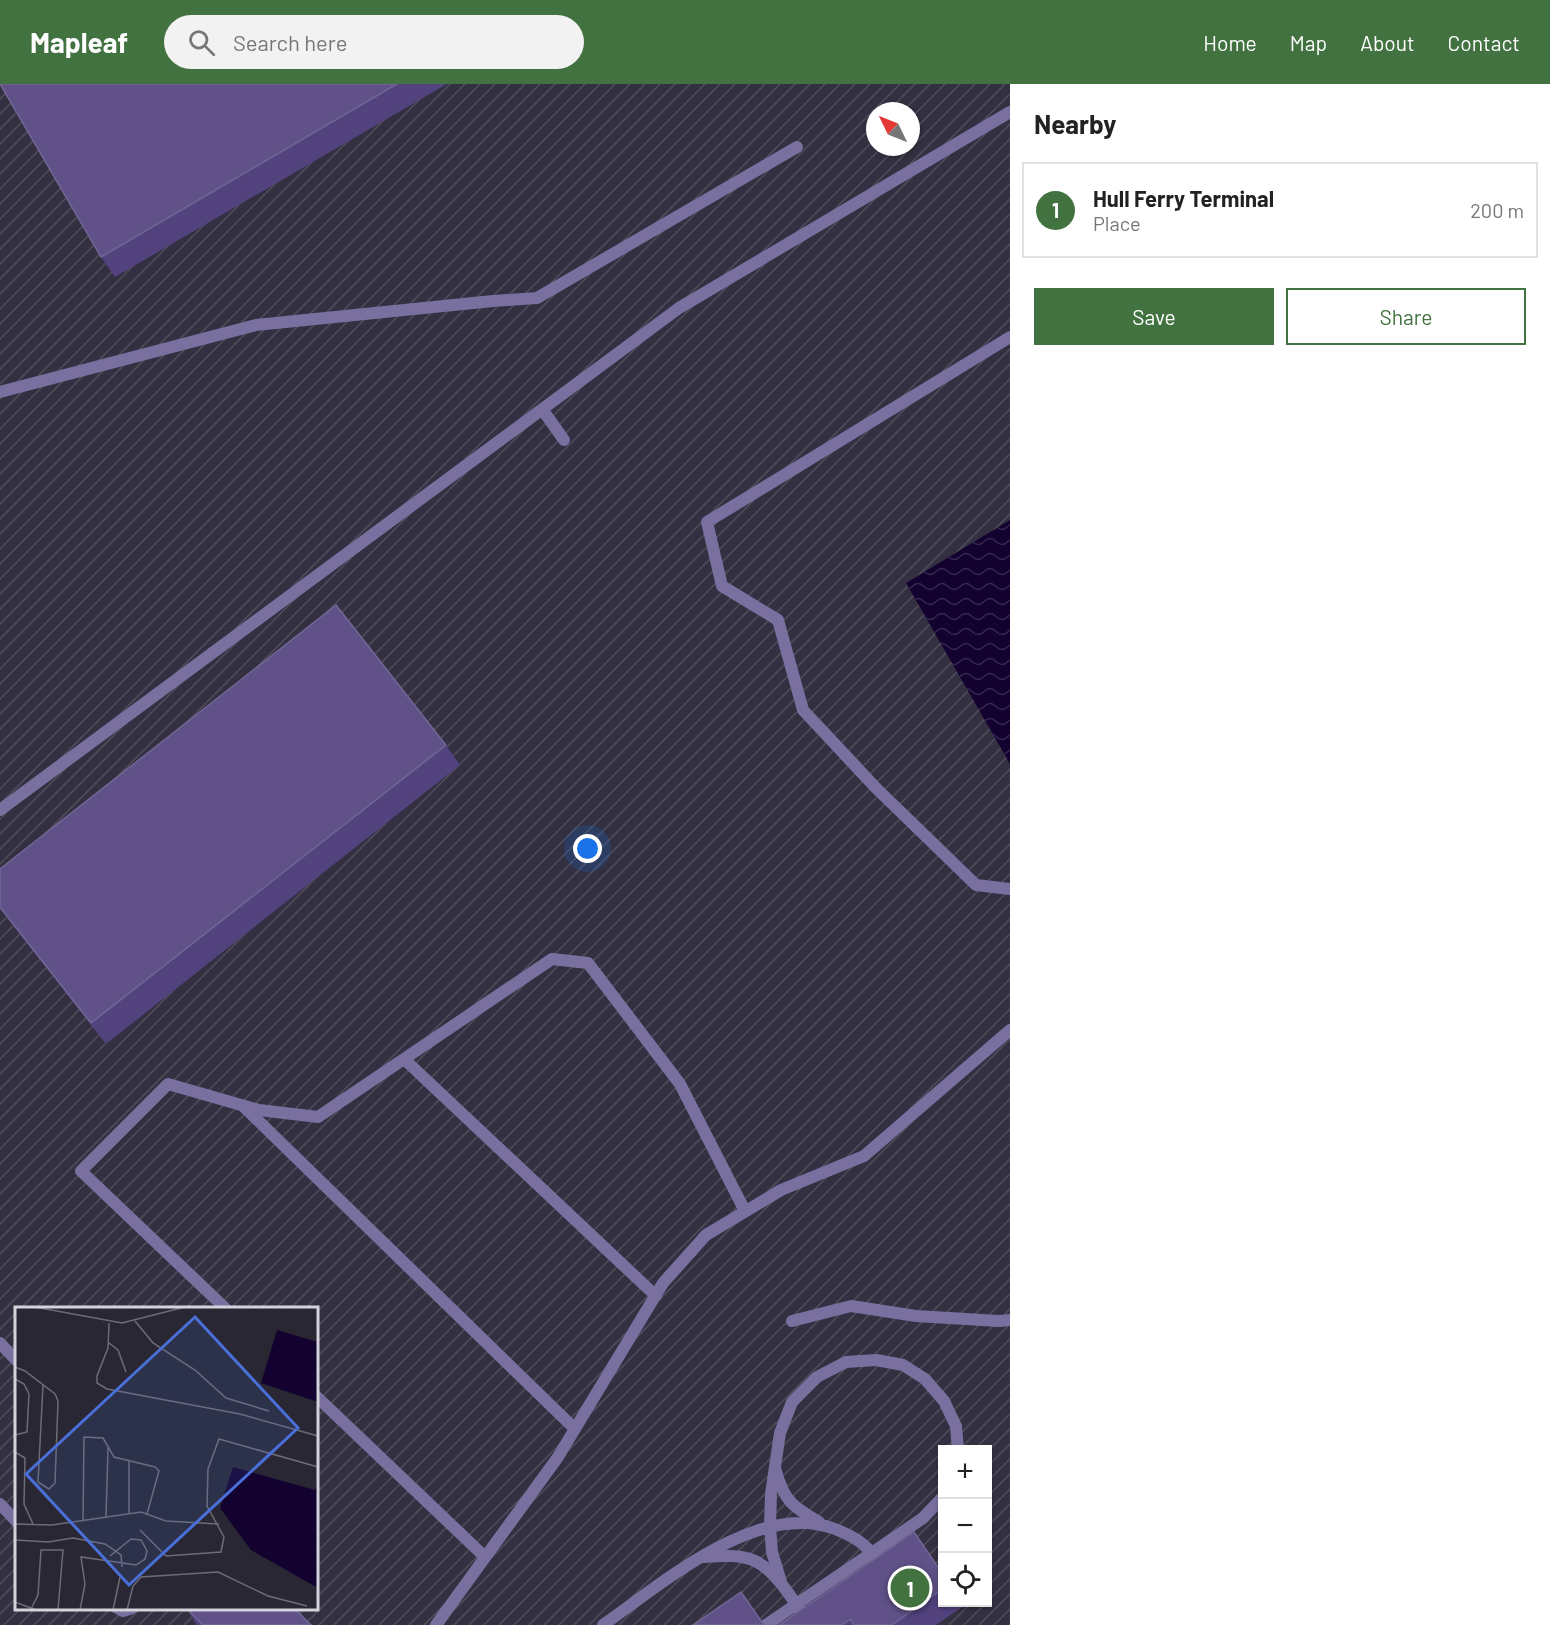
<!DOCTYPE html>
<meta charset="utf-8">
<style>
:root{--surface:#fff;--page:#f2f2f2;--text:#222;--muted:#767676;--line:#e0e0e0;--accent:#427240}
body{margin:0;font-family:Barlow,sans-serif;background:var(--page);color:var(--text)}
.controls{position:absolute;right:18px;bottom:18px;display:grid;overflow:hidden;border-radius:0px;box-shadow:0 2px 4px #0004}
.controls button{width:54px;height:54px;display:grid;place-items:center;padding:0;border:0;border-bottom:2px solid var(--line);background:var(--surface);color:var(--text);font:30px sans-serif}
.compass{position:absolute;left:866px;top:18px;width:54px;height:54px;border-radius:50%;background:var(--surface);box-shadow:0 2px 4px #0004;rotate:313deg}
.you{position:absolute;left:588px;top:765px;width:21px;height:21px;margin:-15px;border:4px solid #fff;border-radius:50%;background:#1a73e8;box-shadow:0 0 0 9px #1a73e833}
.badge{display:grid;place-items:center;width:39px;height:39px;border-radius:50%;background:var(--accent);color:#fff;font-size:20px;font-weight:700}
.pin{position:absolute;translate:-50% -50%;border:3px solid #fff;box-shadow:0 2px 6px #0006}
.list{margin:0;padding:0;list-style:none}
h2{display:flex;justify-content:space-between;align-items:center;height:78px;margin:0;padding:0 24px;font-size:26px}
h2 small{font-size:20px;font-weight:400;color:var(--muted)}
.list li{display:grid;grid-template-columns:39px 1fr auto;gap:18px;align-items:center;box-sizing:border-box;height:96px;margin:0 12px 12px;padding:0 12px;border:2px solid var(--line);border-radius:0px}
.list b{display:block;font-size:22px;white-space:nowrap}
.list p{margin:0;font-size:20px;white-space:nowrap;color:var(--muted)}
.list em{font-size:20px;font-style:normal;color:var(--muted)}
.actions{display:flex;gap:12px;padding:18px 24px}
.actions a{flex:1;padding:14px 0;border:2px solid var(--accent);border-radius:0px;text-align:center;font-size:21px;color:var(--accent)}
.actions .main{background:var(--accent);color:#fff}
.icon{flex:none;width:33px;height:33px;fill:none;stroke:currentColor;stroke-width:2;stroke-linecap:round;stroke-linejoin:round}
.map{position:relative;flex:none;width:1010px;height:1541px;overflow:hidden}
header{display:flex;align-items:center;gap:36px;box-sizing:border-box;height:84px;padding:0 30px;background:var(--accent);color:#fff}
header strong{font-size:28px}
nav{display:flex;gap:33px;margin-inline-start:auto;font-size:21px}
.search{width:420px;height:54px;background:var(--page);display:flex;align-items:center;gap:15px;box-sizing:border-box;padding:0 21px;border-radius:33px;color:var(--muted);font-size:22px}
main{display:flex}
aside{flex:1;background:var(--surface)}
.map>svg:first-child{display:block}
.industrial{fill:url(#industrial-furrows);fill-rule:evenodd}
.water{fill:url(#water-waves)}
.lines{fill:none;stroke-linecap:round;stroke-linejoin:round}
.lane{stroke:#7970a0;stroke-width:12}
.lane-bridge{stroke:#7970a0;stroke-width:12}
.wall{fill:#52427e}
.building{fill:#605288;stroke:#726695;stroke-width:1.5}
.inset-road{fill:none;stroke:#6d6c76;stroke-width:1.5}
.view{fill:#4b6fd9;fill-opacity:0.15;stroke:#4b6fd9;stroke-width:3}
.inset-edge{fill:none;stroke:#d4d3db;stroke-width:3}
</style>
<header>
<strong>Mapleaf</strong>
<div class="search"><svg class="icon" aria-label="search" viewBox="0 0 24 24"><circle cx="10" cy="10" r="6"/><path d="M15 15l6 6"/></svg>Search here</div>
<nav><a>Home</a><a>Map</a><a>About</a><a>Contact</a></nav>
</header>
<main>
<div class="map">
<svg width="1010" height="1541" viewBox="0 0 1010 1541">
<defs>
<pattern id="industrial-furrows" width="10" height="10" patternUnits="userSpaceOnUse" patternTransform="scale(1.5)"><rect width="10" height="10" fill="#333041"/><path d="M-1 1l2-2M0 10L10 0M9 11l2-2" fill="none" stroke="#504d5c"/></pattern>
<pattern id="water-waves" width="16" height="10" patternUnits="userSpaceOnUse" patternTransform="scale(1.5)"><rect width="16" height="10" fill="#13022f"/><path d="M0 5q4-4 8 0t8 0" fill="none" stroke="#34264d"/></pattern>
</defs>
<rect width="100%" height="100%" fill="#292733"/>
<path class="industrial" d="M0,0H1010V1541H0ZM875,27H911V63H875ZM16,1224H316V1524H16ZM942,1366H987V1518H942Z"/>
<path class="water" d="M1010,436V680L906,499Z"/>
<g class="lines">
<path class="lane" d="M1010,253L707,438L722,502L778,536L803,626L876,704L976,801L1010,805
M0,308L256,241L493,217L537,214L797,63
M542,325L564,356
M0,726L679,224L1010,28
M404,975L656,1212
M243,1022L575,1345
M225,1224L81,1087L168,1000L259,1026L318,1033L552,875L588,879L680,1000L745,1127
M792,1237L851,1222L916,1232L999,1237L1010,1236
M0,1259L16,1276
M316,1312L485,1473
M776,1387C784,1417 793,1423 819,1438
M0,1420L16,1437
M923,1434L942,1414
M703,1473C719,1472 740,1470 755,1477C777,1487 796,1521 810,1541
M781,1498L772,1468L770,1442L771,1410L780,1349L792,1318L817,1293L846,1278L876,1276L903,1281L925,1295L944,1317L956,1342L958,1366
M117,1524L123,1527L132,1524
M436,1541L558,1373L663,1199L706,1151L781,1106L864,1072L1010,946
M603,1541C663,1499 758,1416 835,1445C855,1453 866,1460 878,1477"/>
<path class="lane-bridge" d="M766,1541L923,1434"/>
</g>
<path class="wall" d="M0,0H447L115,193L101,173Z
M446,661L460,681L106,960L0,825V785Z
M942,1489V1518H963L965,1521L936,1541H779Z
M186,1524L311,1541H197Z"/>
<path class="building" d="M0,0H397L101,173Z
M336,521L446,661L91,939L0,823V785Z
M914,1448L942,1489V1505L892,1541H854L850,1535L842,1541H779Z
M741,1508L764,1541H693Z
M186,1524H294L311,1541H203Z"/>
<g transform="translate(15 1223)">
<rect width="303" height="303" fill="#292733"/>
<path d="M262,23L303,35V95L246,76ZM218,160L300,183L303,176V281L236,243L205,201Z" fill="#13022f"/>
<path class="inset-road" d="M20,0L107,16L170,0M120,14L138,36L180,63L211,91L254,104M94,16L93,41L82,69V76L92,82L225,107L303,129M94,36L103,43L111,65M0,60L10,64L40,87L43,94L40,176L34,182L23,175L28,78M0,72L9,77L14,87L12,125L0,128M0,145L10,151L9,197L18,217M114,206V154M91,210L93,141M68,214L69,130L88,131L99,150L140,160L144,164L132,207M0,217L37,218L126,205L151,214L204,217M125,223L151,249L206,245L209,230L192,199L193,162L204,132L303,160M0,233L33,235L58,231L90,237L106,248L107,260M0,295L21,303M16,302L23,288L26,243H48L43,303M65,303L70,277L66,250L121,258L130,252L132,244L126,233L116,232L95,249M98,303L105,270M112,303L118,279L126,270L203,265L253,289L292,299"/>
<path class="view" d="M180,10L283,121L114,278L11,167Z"/>
<rect width="303" height="303" class="inset-edge"/>
</g>
</svg>
<div class="controls">
<button>+</button>
<button>−</button>
<button><svg class="icon" aria-label="locate" viewBox="0 0 24 24"><circle cx="12" cy="12" r="6"/><path d="M12 2v4M12 18v4M2 12h4M18 12h4"/></svg></button>
</div>
<svg class="compass" viewBox="-18 -18 36 36"><path d="M0-13l5 13h-10z" fill="#e53935"/><path d="M0 13l5-13h-10z" fill="#767676"/></svg>
<div class="you"></div>
<div class="pin badge" style="left:910px;top:1504px">1</div>
</div>
<aside>
<h2>Nearby<small></small></h2>
<ul class="list">
<li><span class="badge">1</span><div><b>Hull Ferry Terminal</b><p>Place</p></div><em>200 m</em></li>
</ul>
<div class="actions"><a class="main">Save</a><a>Share</a></div>
</aside>
</main>
